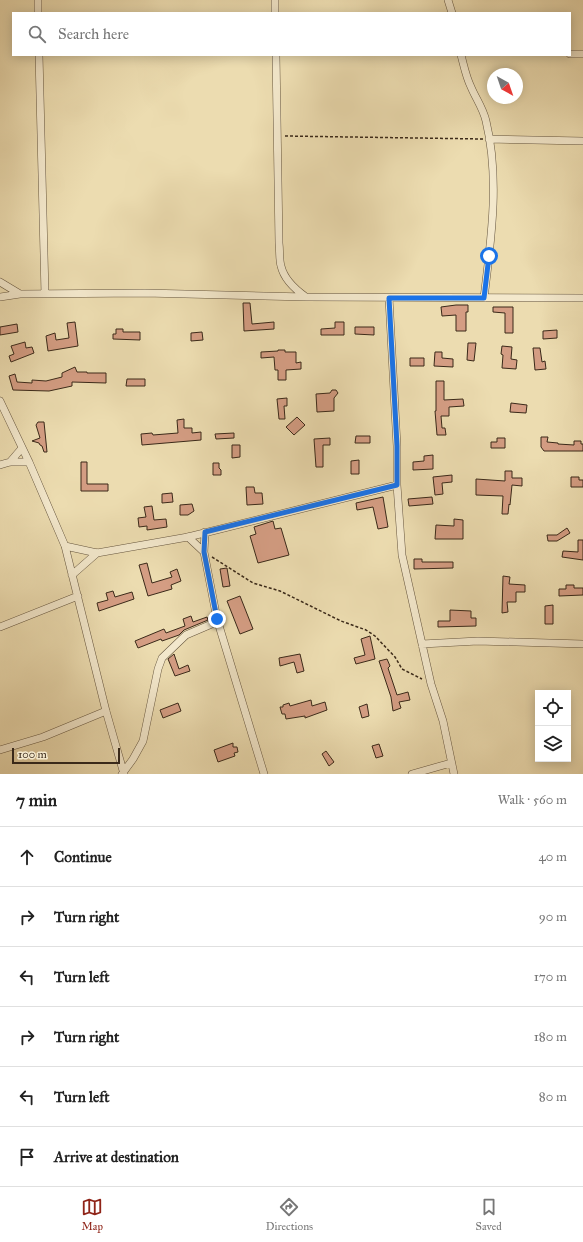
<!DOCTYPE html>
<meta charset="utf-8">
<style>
:root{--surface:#fff;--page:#f2f2f2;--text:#222;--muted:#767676;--line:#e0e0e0;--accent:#8f2418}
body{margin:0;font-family:"IM FELL Great Primer",serif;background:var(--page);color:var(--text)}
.controls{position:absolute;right:12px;bottom:12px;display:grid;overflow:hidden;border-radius:0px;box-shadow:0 2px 10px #0003}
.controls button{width:36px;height:36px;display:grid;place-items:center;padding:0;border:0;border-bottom:1px solid var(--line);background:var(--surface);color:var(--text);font:20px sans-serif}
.compass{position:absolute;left:487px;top:68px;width:36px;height:36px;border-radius:50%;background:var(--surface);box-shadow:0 2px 10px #0003;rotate:140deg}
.scale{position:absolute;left:12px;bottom:10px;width:108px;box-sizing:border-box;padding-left:4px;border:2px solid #3a2919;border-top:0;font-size:11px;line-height:14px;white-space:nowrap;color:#3a2919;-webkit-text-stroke:3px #f3e8cc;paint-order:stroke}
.stop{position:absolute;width:12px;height:12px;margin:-9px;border:3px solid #1a73e8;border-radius:50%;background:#fff}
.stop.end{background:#1a73e8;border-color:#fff;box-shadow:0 1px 4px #0008}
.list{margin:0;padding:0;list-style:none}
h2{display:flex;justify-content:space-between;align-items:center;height:52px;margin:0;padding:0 16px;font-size:17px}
h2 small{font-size:13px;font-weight:400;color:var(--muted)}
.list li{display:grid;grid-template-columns:26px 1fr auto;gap:12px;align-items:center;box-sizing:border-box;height:60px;padding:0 16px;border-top:1px solid var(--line)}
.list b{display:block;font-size:15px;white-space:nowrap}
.list em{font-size:13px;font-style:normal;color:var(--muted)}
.icon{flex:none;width:22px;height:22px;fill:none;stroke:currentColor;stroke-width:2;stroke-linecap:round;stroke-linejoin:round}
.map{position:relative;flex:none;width:583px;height:774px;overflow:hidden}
.search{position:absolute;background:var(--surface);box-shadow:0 2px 10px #0003;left:12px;right:12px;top:12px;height:44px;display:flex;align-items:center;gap:10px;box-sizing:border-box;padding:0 14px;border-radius:0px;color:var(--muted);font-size:15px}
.sheet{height:412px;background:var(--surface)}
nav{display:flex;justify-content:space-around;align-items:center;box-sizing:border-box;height:56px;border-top:1px solid var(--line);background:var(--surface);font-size:11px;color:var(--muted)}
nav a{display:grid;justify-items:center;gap:2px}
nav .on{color:var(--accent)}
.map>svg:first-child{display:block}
.building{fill:#d49d83;stroke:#3a2919}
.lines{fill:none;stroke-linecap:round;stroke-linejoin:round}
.minor-casing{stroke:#66563f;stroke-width:8}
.path{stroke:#3a2919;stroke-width:1.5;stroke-dasharray:3 2;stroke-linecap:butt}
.minor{stroke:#f3e8cc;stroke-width:7}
.route{stroke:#1a73e8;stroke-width:5}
</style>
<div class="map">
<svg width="583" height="774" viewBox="0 0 583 774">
<rect width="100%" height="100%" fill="#ecdcb0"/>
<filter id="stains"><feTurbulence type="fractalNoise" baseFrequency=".005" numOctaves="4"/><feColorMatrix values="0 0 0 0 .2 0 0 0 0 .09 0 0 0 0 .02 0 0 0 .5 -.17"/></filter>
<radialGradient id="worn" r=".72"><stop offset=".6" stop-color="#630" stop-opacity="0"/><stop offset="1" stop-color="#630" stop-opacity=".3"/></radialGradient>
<path class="building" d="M243,303H250L252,324L274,322V329L244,331Z
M456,305H468V312H466V331H456V315L442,316L441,307Z
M493,307H513V333H505V313L493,312Z
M75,322L78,346L48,351L46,336L55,333L56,340L69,338L67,323Z
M335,322H344V335H321V329L335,328Z
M17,324L18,332L0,335V327Z
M355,327H374V335L355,334Z
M116,329H123V332H140V340L113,339V334H116Z
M557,330V338L543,339V331Z
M202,332L203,340L191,341V333Z
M25,342L26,348L32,347L34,353L11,362L9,356L14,354L11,346Z
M468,343H476L474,361L467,360Z
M502,346L512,347L511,359L517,360L516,369L502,368L503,355L501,354Z
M533,348H540L542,362L545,361L546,369L535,370Z
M278,350H285V352H296V363L301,362V369L286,370V380H278V370H275L274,357L261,358V352L278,351Z
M435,352H442V358L453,359V367L434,366Z
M410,358H424V366H410Z
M75,367L77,372H87V373H106V383L72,382V386L49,391L13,390L9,376L15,374L17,382L32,383V380L46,381L62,377V373Z
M127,379H145V386H126Z
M436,381H444V400L463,399L464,406L449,407V416H441L442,428H445L446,435H437L435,411H436Z
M332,390H336L338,393L334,398V411L317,412L316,394L330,393Z
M287,398V406H284L285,419H279L277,399Z
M511,403L527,405L526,413L510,412Z
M297,417L305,425L294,435L286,427Z
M184,419V428H192V433L201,432V440L142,445L141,434L152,433L153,435L178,433L177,420Z
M38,422H44L47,452H44L42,446L40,445L39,443L32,441L40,438L36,425Z
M234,433V438L216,439L215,434Z
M356,436H370V443H355Z
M541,437H548L547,442L558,443V444L574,445V441H581V444H583V451H544L541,447Z
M330,438V445H323V467H316L314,439Z
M497,438H505V448H491V442H497Z
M232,445H240V457L232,458Z
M433,455V469L413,470V462L424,461V456Z
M359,460V474H351V461Z
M81,462H87V484H108V491H81Z
M213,463H219V468L221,470V475H213Z
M505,471H512V478H522V486L512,485L510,505L509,504L508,514H502L503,496L476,495V479L505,481Z
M452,475V482L442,483L443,494L435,495L433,477Z
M571,477H579V480H583V487H571Z
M246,487H254L255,493H262L263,504L247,505Z
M172,493L173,502L162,503V494Z
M383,497L388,527L378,529L373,507L357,510L356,503Z
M432,497L433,504L409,506L408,499Z
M192,504L194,511L188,515H180V505Z
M152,506L154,520L166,519L167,527L147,530V526L139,527L138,518L146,517L144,507Z
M454,519L463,520V539H435L436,525L454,526Z
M273,521L275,529L281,528L289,555L258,563L250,536L256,534L254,527Z
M567,528L570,533L557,541H548L547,535H557Z
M578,540H583V560L562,557L563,551L578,552Z
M414,559H422V562H453V568L414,569Z
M147,563L152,583L172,577L170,572L177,569L181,581L171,585L172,589L148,596L139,565Z
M227,568L230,586L223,587L220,569Z
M503,576L510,577L509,584L525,585V592H516V602H507L508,612L502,613Z
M566,585H574V588H583V595L559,596V589H566Z
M113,591L115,597L132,592L134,599L99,611L97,603L108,600L106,593Z
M240,596L253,629L240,634L227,601Z
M553,605V624H545V606Z
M450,610L471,611V618H476V626L438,627V621H450Z
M191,616L193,622L207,617L208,620L184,630L179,635L162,641L161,639L138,648L135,641L164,629L166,633L185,626L183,619Z
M370,636L375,659L356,664L354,658L365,655L361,639Z
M174,654L179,669L188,665L190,671L175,676L168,659Z
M300,654L304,671L297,673L294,662L280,666L279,658Z
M387,659L390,666L388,668L397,695L408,692L410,700L399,702L401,708L393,711L391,697L379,661Z
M311,700L312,706L325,702L327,710L305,718V716L286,719L285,714H282L280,707H283V705L289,703L290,706Z
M178,703L181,711L163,718L160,710Z
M367,704L369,716L362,718L359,707Z
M233,743V747H237L238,752L234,753L235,756L218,762L214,750Z
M379,744L383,756L376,758L372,746Z
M326,751L334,762L329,766L322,754Z"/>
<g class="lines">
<g class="minor-casing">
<path id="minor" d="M38,0V13
M275,0V13
M448,0L452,13
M570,54H583
M39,55L45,294
M276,55L279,243C280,251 279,259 281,266C284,279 296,290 306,297L583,298
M461,55C464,66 466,77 471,87C476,99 483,108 486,121C500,179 491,240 484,298
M489,139L583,141
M0,282L20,294L145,293L306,297
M0,297L20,294
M389,298L397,446V485L402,555L431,684L443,721L454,774
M0,401L29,462L65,546L106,711L124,774
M10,462L22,448
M0,465L10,462H29
M188,537L204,552L217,619L264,774
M65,546L97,553L188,537L397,485
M204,552L205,532
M72,575L97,553
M0,627L78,596
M422,644L478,641L583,644
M0,750L43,737L106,711
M122,774L133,759L143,741L158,669L162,658L186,635L214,623L217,619
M412,774L451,763"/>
</g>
<path class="path" d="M285,136L483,139
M212,557L253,583L280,591L341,621L366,630L375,636L395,657L402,669L422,679"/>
<use href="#minor" class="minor"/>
</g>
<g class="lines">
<path class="route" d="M217,619L204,552L205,532L397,485V446L389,298H484L489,256"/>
</g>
<rect width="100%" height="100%" filter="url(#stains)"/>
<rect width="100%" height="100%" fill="url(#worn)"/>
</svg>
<div class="controls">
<button><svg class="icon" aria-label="locate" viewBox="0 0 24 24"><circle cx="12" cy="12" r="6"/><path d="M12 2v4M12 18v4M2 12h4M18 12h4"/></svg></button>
<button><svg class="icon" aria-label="layers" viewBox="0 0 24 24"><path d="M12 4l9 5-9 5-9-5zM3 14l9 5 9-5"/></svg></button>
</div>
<svg class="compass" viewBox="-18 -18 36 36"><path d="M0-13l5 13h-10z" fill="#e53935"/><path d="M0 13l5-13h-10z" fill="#767676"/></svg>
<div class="scale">100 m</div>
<div class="stop" style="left:489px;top:256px"></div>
<div class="stop end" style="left:217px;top:619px"></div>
<div class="search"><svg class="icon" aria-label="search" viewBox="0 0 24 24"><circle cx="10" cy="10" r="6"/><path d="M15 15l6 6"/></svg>Search here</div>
</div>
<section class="sheet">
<h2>7 min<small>Walk · 560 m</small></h2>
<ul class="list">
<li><svg class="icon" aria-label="ahead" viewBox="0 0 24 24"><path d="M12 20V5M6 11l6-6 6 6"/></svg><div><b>Continue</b></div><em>40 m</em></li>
<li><svg class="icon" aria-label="right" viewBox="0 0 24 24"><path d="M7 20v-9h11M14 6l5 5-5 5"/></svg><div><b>Turn right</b></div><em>90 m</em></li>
<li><svg class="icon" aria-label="left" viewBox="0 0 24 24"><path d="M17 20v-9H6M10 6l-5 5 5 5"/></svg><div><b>Turn left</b></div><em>170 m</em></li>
<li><svg class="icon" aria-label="right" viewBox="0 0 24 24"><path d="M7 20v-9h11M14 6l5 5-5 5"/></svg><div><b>Turn right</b></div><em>180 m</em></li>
<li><svg class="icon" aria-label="left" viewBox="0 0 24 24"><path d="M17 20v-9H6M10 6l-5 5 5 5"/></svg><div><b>Turn left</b></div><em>80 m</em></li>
<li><svg class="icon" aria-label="arrive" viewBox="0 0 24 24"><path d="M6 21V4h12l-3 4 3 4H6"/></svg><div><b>Arrive at destination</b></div></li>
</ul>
</section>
<nav>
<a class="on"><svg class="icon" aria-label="map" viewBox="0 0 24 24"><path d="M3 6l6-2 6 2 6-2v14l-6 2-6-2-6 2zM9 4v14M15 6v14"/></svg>Map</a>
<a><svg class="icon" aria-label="directions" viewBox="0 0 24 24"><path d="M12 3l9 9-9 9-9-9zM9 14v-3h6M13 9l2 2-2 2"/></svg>Directions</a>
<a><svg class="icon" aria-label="saved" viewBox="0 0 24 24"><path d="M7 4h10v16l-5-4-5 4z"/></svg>Saved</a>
</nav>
